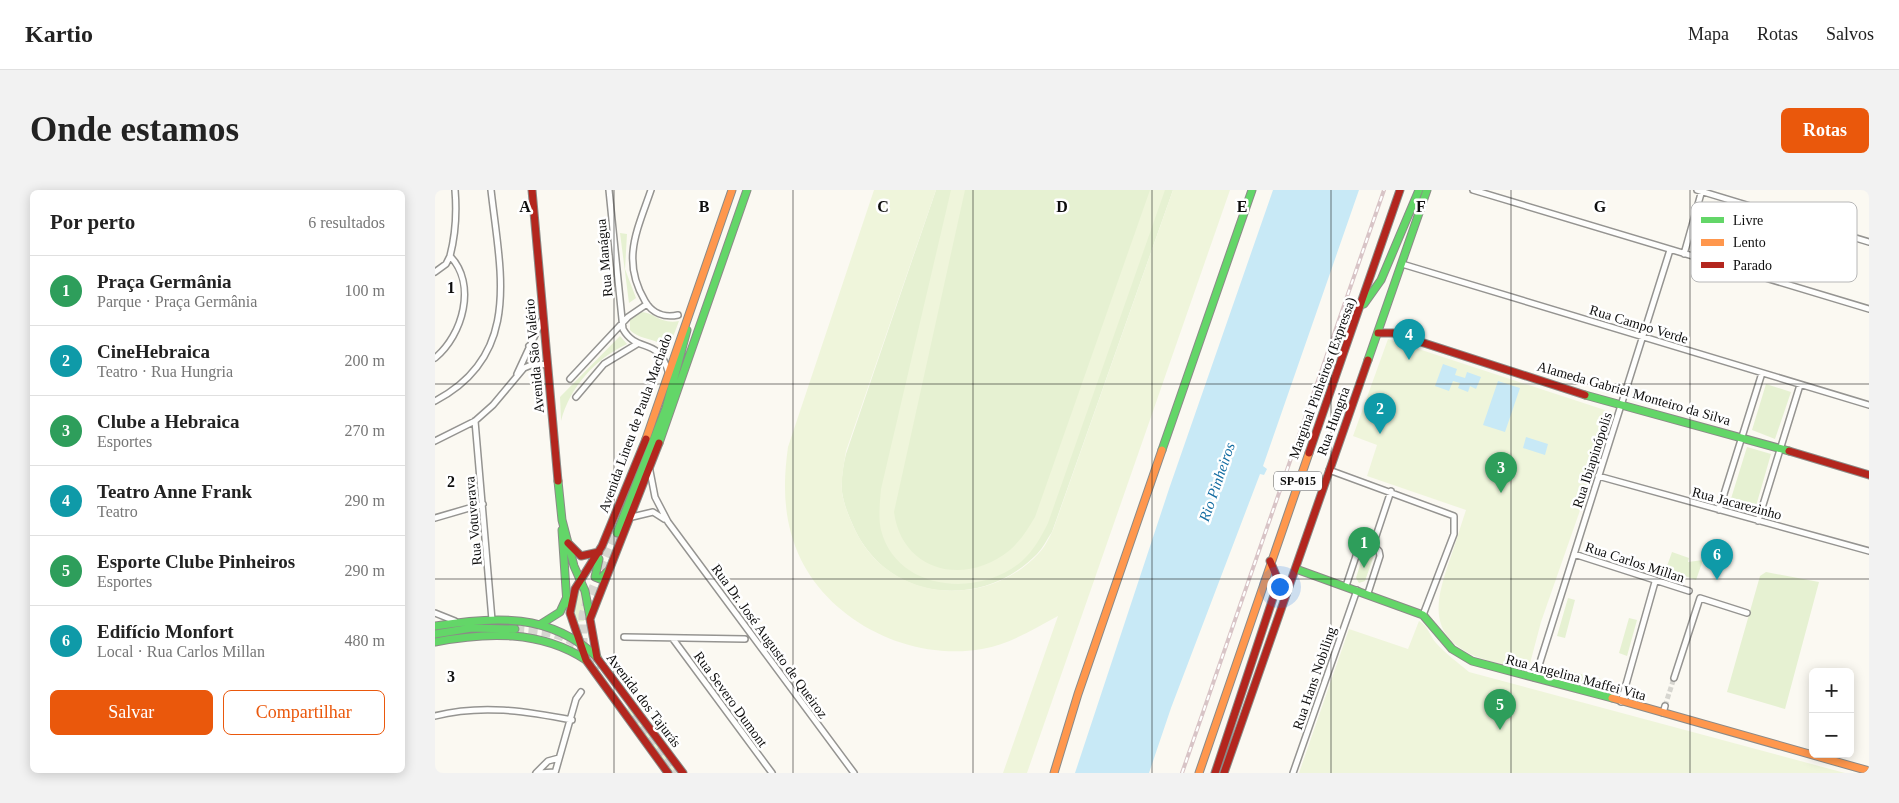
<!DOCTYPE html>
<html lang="pt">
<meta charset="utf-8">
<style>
:root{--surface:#fff;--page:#f2f2f2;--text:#222;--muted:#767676;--line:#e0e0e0;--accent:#ea580c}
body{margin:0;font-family:Georgia,serif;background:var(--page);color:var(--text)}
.controls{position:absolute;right:15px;bottom:15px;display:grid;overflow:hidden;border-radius:8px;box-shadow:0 2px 12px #0003}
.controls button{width:45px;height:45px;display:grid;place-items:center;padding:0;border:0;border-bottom:1px solid var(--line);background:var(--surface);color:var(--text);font:25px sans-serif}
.you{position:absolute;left:844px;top:396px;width:18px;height:18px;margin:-12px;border:4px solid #fff;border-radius:50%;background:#1a73e8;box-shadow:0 0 0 8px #1a73e833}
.badge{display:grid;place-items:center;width:32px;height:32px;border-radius:50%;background:var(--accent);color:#fff;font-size:16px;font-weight:700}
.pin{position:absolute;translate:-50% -41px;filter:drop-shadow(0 1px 2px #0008)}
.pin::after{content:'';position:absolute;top:26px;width:18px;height:15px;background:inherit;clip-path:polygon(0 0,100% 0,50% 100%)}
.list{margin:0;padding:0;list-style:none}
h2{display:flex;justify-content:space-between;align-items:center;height:65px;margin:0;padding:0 20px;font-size:21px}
h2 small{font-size:16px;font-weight:400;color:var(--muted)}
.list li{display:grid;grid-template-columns:32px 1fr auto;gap:15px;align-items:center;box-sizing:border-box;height:70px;padding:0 20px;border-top:1px solid var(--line)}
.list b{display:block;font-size:19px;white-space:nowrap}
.list p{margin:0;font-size:16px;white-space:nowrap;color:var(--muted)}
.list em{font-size:16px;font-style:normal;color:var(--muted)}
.actions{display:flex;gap:10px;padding:15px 20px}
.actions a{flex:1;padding:11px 0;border:1px solid var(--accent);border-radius:8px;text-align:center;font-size:18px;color:var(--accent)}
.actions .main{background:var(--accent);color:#fff}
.map{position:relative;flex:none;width:1434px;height:583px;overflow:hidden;border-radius:8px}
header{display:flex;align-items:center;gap:30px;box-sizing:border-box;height:70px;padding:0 25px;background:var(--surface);border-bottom:1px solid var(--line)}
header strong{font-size:24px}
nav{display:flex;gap:28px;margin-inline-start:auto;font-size:18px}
.intro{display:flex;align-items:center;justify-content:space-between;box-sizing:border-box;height:120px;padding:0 30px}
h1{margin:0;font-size:35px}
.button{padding:12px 22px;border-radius:8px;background:var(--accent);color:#fff;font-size:18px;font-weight:700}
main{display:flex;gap:30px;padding:0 30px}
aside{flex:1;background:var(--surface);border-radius:8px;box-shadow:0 2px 12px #0003}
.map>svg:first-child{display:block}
.green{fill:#e6f1d2}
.pitch{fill:#eff5db}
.water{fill:#c8e9f6}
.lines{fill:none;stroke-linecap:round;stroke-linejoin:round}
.street-tunnel{stroke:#d7d6d0;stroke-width:5;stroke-dasharray:5 2.5;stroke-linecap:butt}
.highway-tunnel{stroke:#d7d6d0;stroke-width:9;stroke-dasharray:9 4.5;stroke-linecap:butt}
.street-casing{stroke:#959491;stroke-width:8}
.fast-casing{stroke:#8b8a87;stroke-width:9}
.slow-casing{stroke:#8b8a87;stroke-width:9}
.jam-casing{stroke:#8b8a87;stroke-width:9}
.street{stroke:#fefefd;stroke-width:5}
.fast{stroke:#63d668;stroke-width:7}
.slow{stroke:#ff974d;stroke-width:7}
.jam{stroke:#b3261e;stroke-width:7}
.rail-casing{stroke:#d8c4c6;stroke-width:4}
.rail{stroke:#fff;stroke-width:2;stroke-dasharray:5.5;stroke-linecap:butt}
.grid{fill:none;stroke:#0e0e0e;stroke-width:1;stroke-opacity:0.55}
.labels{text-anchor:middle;stroke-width:5;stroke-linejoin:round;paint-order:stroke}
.shield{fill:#fff;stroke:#565656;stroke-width:1}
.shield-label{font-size:12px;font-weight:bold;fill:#0e0e0e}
.street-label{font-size:14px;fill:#0e0e0e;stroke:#fff}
.water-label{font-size:15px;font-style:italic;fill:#146da2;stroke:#fff}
.key{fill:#fff;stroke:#b7b7b7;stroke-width:1}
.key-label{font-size:14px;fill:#0e0e0e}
.grid-label{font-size:16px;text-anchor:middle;font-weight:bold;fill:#0e0e0e;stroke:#fff;stroke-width:5;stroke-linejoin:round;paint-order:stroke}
</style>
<header>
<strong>Kartio</strong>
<nav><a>Mapa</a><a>Rotas</a><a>Salvos</a></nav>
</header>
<div class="intro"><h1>Onde estamos</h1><a class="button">Rotas</a></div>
<main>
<aside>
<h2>Por perto<small>6 resultados</small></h2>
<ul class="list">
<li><span class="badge" style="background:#2e9e5b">1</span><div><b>Praça Germânia</b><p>Parque · Praça Germânia</p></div><em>100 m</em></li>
<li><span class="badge" style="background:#0f9aa8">2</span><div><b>CineHebraica</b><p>Teatro · Rua Hungria</p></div><em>200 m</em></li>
<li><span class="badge" style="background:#2e9e5b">3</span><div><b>Clube a Hebraica</b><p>Esportes</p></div><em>270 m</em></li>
<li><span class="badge" style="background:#0f9aa8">4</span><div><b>Teatro Anne Frank</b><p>Teatro</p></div><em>290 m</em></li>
<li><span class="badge" style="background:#2e9e5b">5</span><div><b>Esporte Clube Pinheiros</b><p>Esportes</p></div><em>290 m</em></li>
<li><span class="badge" style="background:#0f9aa8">6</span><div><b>Edifício Monfort</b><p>Local · Rua Carlos Millan</p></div><em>480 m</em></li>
</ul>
<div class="actions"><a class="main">Salvar</a><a>Compartilhar</a></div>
</aside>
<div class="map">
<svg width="1434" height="583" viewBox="0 0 1434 583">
<rect width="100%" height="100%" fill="#fbf9f2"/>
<path class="green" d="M501,0H738L617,342C612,349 608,358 602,364C548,419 457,413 421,342C415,329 409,316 407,302C406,289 408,276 411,264Z
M185,43L192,44L190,79L201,108L194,113Z
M204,122C219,121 225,135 244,131L233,160C222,147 206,151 195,140V130Z
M185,146L192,154C160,169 135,197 126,231L125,207Z
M1331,194L1356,202L1340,249L1317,240Z
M1312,257L1336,264L1319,323L1294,315Z
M932,362L936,364L938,368L930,391L924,393L921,388L928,365Z
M1237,362L1254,368L1253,372L1268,370L1261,390L1231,379Z
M1331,382L1384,392L1350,519L1292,502L1325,386Z
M145,395L150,412L149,431L141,432L139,425Z
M1133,408L1140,410L1130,448L1122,446Z
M1194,428L1202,430L1192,466L1184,463Z
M1126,479L1166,489L1165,494L1172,496L1171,499L1124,486Z
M194,517L242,583H238L192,519Z"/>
<path class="pitch" d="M439,0H501L411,261C409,274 406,288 407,302C409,316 415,329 421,342C456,412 552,420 604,363C610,357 614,348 618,340L738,0H795L592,583H568L623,426C598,439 576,454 547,459C468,473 377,423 356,343C348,314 349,286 353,257Z
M516,0H530L459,322C467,382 530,397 575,360C586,350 593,339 600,327L715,0H730L613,333C606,347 599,360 587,371C545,408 462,402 446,340C443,327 445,312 446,299Z
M953,149L1179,223L1106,432L1093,481C1075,475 1045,471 1030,461C992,439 1003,405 1014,372C1020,355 1025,338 1031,320L932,286L942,255L918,246Z
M984,431C994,437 994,445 1001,453C1011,464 1022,472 1034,482L1410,583H864L914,439L973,459Z"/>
<path class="water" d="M838,0H924L828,276L832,279L829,285L825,284L736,518L714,583H640L734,299Z
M1008,174L1022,179L1020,185L1030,188L1032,182L1046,187L1041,199L1035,196L1033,202L1023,198L1025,193L1018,191L1014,201L1000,196Z
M1063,191L1085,198L1070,242L1048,235Z
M1091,247L1113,254L1110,265L1088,258Z"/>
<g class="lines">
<path class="street-tunnel" d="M1230,516L1239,488"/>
<path class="highway-tunnel" d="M80,439C122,442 138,444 165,478
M148,457V425L152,412L182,343
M199,525L241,583"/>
<g class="street-casing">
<path id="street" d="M174,0L188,139C202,164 223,146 233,181
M216,0C202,41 186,70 210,111C217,123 229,128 243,125
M1038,0L1434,119
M1262,0L1434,52
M1249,64L1267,0
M967,74L1434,215
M0,82L11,74L15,66
M94,156L104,173
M0,168C28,145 42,94 15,66C21,43 22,24 20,0
M82,184L107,130
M135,189L193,127L212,114
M141,207L169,174L202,154
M0,211C88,165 65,81 56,0
M40,231L57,430
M0,251L40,231L58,215L89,178L101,173L111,175
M894,280L1019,326V344L988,425
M215,281L220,307L233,332L419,583
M1163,286L1434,361
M1284,320L1327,183
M197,327L218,322L229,329
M0,328L48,314
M1323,331L1365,195
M938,355L956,301
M1139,364L1254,401
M911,396L922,363L928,356L938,355L944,361L945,366L933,403
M0,423L20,431
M189,447L310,449
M238,449L337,583
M1100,488L1235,60
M1239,488L1265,408L1312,423
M1186,512L1220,392
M1228,523L1230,516
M0,526C46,514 91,521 137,530
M101,583L113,571L124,568
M104,583L120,582
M120,583L141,509L146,502
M858,583L922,400"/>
</g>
<g class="fast-casing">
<path id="fast" d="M929,114L946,90L984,0
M933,170L992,0
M1150,205L1354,261
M224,253L312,0
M727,260L817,0
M123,291L127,330L139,376L150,401L155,427
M127,340L132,414
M182,343L231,218L252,140
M164,369L160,387L165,389L172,382
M861,379L988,425L1017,459L1037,471L1177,508
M106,434L125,422L131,409
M0,436C60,426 115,423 162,467
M0,444L37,438L80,439
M0,452C51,442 106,440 151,470"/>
</g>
<g class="slow-casing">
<path id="slow" d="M211,249L297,0
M1177,508L1434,581
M619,583L643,504L727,260
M764,583L874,263"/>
</g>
<g class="jam-casing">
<path id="jam" d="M97,0L123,291
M943,143H958L1150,205
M211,249L167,356L140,399L135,423L151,470L233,583
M224,253L155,429L162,468L248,583
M1354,261L1434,285
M874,263L965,0
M133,353L146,366L164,362
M780,583L841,399V385L835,371
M789,583L933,170"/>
</g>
<use href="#street" class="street"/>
<use href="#fast" class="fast"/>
<use href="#slow" class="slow"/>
<use href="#jam" class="jam"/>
<g class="rail-casing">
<path id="rail" d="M747,583L949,0"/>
</g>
<use href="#rail" class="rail"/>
</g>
<path class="grid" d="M179,0V583M358,0V583M538,0V583M717,0V583M896,0V583M1076,0V583M1255,0V583M0,194H1434M0,389H1434"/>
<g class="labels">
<rect class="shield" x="839" y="281.5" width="48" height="19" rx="4"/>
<g class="shield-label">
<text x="863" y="295">SP-015</text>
</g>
<g class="street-label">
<text transform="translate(169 68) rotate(-95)" y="5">Rua Manágua</text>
<text transform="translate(1204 134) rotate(17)" y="5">Rua Campo Verde</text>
<text transform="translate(99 166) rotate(-95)" y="5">Avenida São Valério</text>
<text transform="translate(887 188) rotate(-70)" y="5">Marginal Pinheiros (Expressa)</text>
<text transform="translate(1199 203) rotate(16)" y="5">Alameda Gabriel Monteiro da Silva</text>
<text transform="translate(898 231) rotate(-70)" y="5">Rua Hungria</text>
<text transform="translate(200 233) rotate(-70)" y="5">Avenida Lineu de Paula Machado</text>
<text transform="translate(1157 270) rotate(-72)" y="5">Rua Ibiapinópolis</text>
<text transform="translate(1302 313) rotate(15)" y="5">Rua Jacarezinho</text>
<text transform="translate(38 331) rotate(-95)" y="5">Rua Votuverava</text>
<text transform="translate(1200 372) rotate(18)" y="5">Rua Carlos Millan</text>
<text transform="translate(335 451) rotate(54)" y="5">Rua Dr. José Augusto de Queiroz</text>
<text transform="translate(1141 487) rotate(15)" y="5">Rua Angelina Maffei Vita</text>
<text transform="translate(879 488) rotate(-71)" y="5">Rua Hans Nobiling</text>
<text transform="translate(296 509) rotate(54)" y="5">Rua Severo Dumont</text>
<text transform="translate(209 510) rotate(53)" y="5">Avenida dos Tajurás</text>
</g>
<g class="water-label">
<text transform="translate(782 292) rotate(-71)" y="5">Rio Pinheiros</text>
</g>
</g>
<rect x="1256" y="12" width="166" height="80" rx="8" class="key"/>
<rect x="1266" y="27" width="23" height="6" fill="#63d668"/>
<rect x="1266" y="49" width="23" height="7" fill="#ff974d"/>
<rect x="1266" y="72" width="23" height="6" fill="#b3261e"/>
<g class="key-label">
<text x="1298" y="35">Livre</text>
<text x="1298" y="57">Lento</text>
<text x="1298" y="80">Parado</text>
</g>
<g class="grid-label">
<text x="90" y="22">A</text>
<text x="269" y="22">B</text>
<text x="448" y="22">C</text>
<text x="627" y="22">D</text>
<text x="807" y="22">E</text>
<text x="986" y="22">F</text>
<text x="1165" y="22">G</text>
<text x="16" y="103">1</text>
<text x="16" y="297">2</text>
<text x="16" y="492">3</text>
</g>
</svg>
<div class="controls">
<button>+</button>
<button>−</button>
</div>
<div class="you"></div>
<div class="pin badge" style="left:929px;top:378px;background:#2e9e5b">1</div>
<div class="pin badge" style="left:945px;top:244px;background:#0f9aa8">2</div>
<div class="pin badge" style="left:1066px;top:303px;background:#2e9e5b">3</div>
<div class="pin badge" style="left:974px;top:170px;background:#0f9aa8">4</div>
<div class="pin badge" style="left:1065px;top:540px;background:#2e9e5b">5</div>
<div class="pin badge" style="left:1282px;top:390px;background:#0f9aa8">6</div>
</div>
</main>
